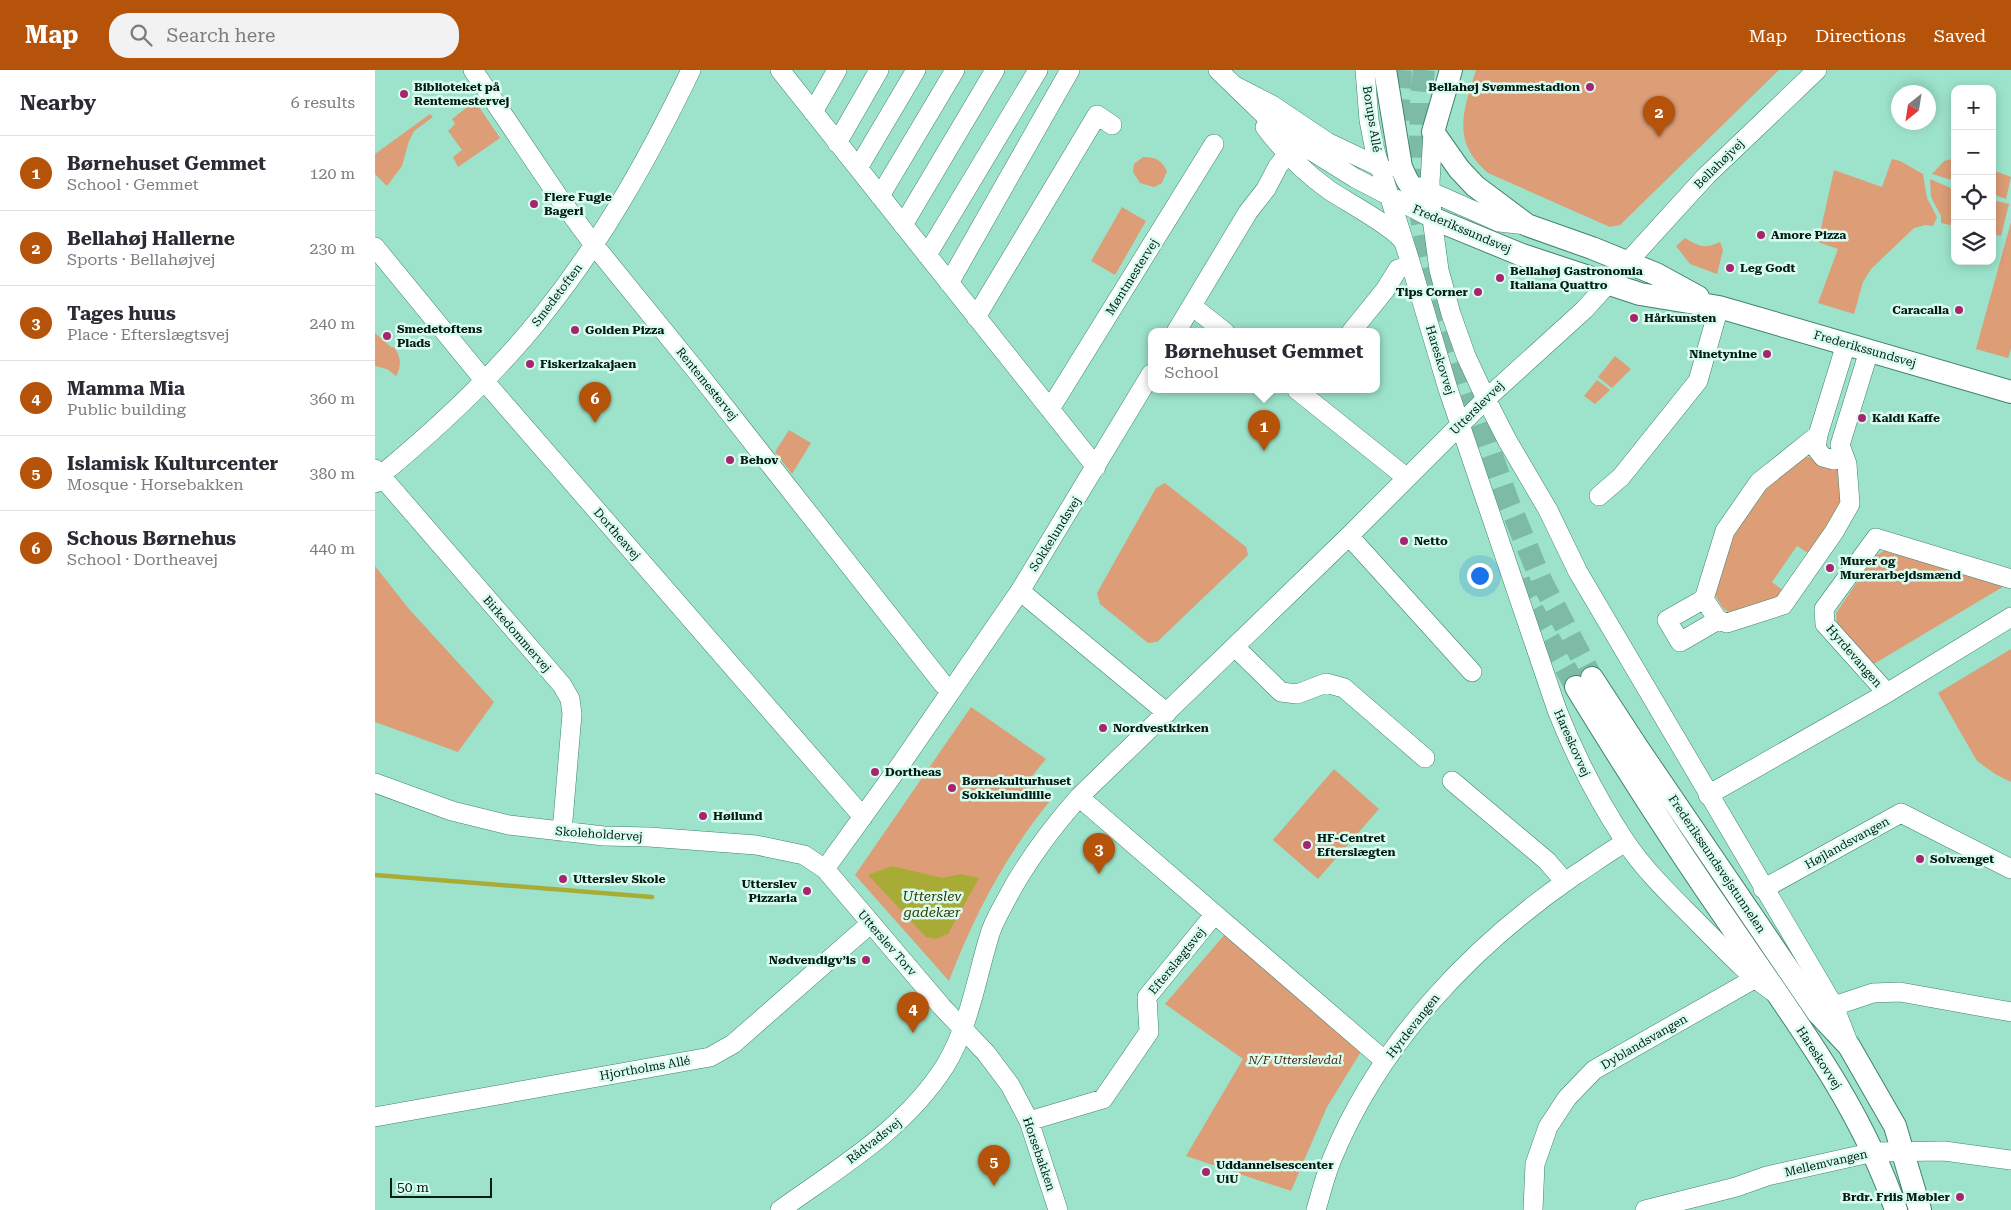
<!DOCTYPE html>
<meta charset="utf-8">
<style>
:root{--surface:#fff;--page:#f2f2f3;--text:#2b2b33;--muted:#7c7c81;--line:#e1e1e2;--accent:#b45309}
body{margin:0;font-family:"Roboto Serif",serif;background:var(--page);color:var(--text)}
.controls{position:absolute;right:15px;top:15px;display:grid;overflow:hidden;border-radius:10px;box-shadow:0 2px 12px #0003}
.controls button{width:45px;height:45px;display:grid;place-items:center;padding:0;border:0;border-bottom:1px solid var(--line);background:var(--surface);color:var(--text);font:25px sans-serif}
.compass{position:absolute;left:1516px;top:15px;width:45px;height:45px;border-radius:50%;background:var(--surface);box-shadow:0 2px 12px #0003;rotate:210deg}
.scale{position:absolute;left:15px;bottom:12px;width:102px;box-sizing:border-box;padding-left:5px;border:2px solid #011d15;border-top:0;font-size:14px;line-height:18px;white-space:nowrap;color:#011d15;-webkit-text-stroke:4px #dafcef;paint-order:stroke}
.you{position:absolute;left:1104px;top:505px;width:18px;height:18px;margin:-12px;border:4px solid #fff;border-radius:50%;background:#1a73e8;box-shadow:0 0 0 8px #1a73e833}
.badge{display:grid;place-items:center;width:32px;height:32px;border-radius:50%;background:var(--accent);color:#fff;font-size:16px;font-weight:700}
.pin{position:absolute;translate:-50% -41px;filter:drop-shadow(0 1px 2px #0008)}
.pin::after{content:'';position:absolute;top:26px;width:18px;height:15px;background:inherit;clip-path:polygon(0 0,100% 0,50% 100%)}
.popup{position:absolute;left:773px;top:258px;width:232px;height:65px;box-sizing:border-box;display:grid;place-content:center;border-radius:10px;background:var(--surface);filter:drop-shadow(0 1px 4px #0005);font-size:16px;white-space:nowrap;color:var(--muted)}
.popup b{font-size:19px;color:var(--text)}
.popup::after{content:'';position:absolute;left:50%;top:100%;margin-left:-10px;border:10px solid transparent;border-top-color:var(--surface)}
.list{margin:0;padding:0;list-style:none}
h2{display:flex;justify-content:space-between;align-items:center;height:65px;margin:0;padding:0 20px;font-size:21px}
h2 small{font-size:16px;font-weight:400;color:var(--muted)}
.list li{display:grid;grid-template-columns:32px 1fr auto;gap:15px;align-items:center;box-sizing:border-box;height:75px;padding:0 20px;border-top:1px solid var(--line)}
.list b{display:block;font-size:19px;white-space:nowrap}
.list p{margin:0;font-size:16px;white-space:nowrap;color:var(--muted)}
.list em{font-size:16px;font-style:normal;color:var(--muted)}
.icon{flex:none;width:28px;height:28px;fill:none;stroke:currentColor;stroke-width:2;stroke-linecap:round;stroke-linejoin:round}
.map{position:relative;flex:none;width:1636px;height:1140px;overflow:hidden}
header{display:flex;align-items:center;gap:30px;box-sizing:border-box;height:70px;padding:0 25px;background:var(--accent);color:#fff}
header strong{font-size:24px}
nav{display:flex;gap:28px;margin-inline-start:auto;font-size:18px}
.search{width:350px;height:45px;background:var(--page);display:flex;align-items:center;gap:12px;box-sizing:border-box;padding:0 18px;border-radius:20px;color:var(--muted);font-size:19px}
main{display:flex}
aside{flex:1;background:var(--surface)}
.map>svg:first-child{display:block}
.green{fill:#dc9d77}
.water{fill:#a8ac37}
.lines{fill:none;stroke-linecap:round;stroke-linejoin:round}
.stream{stroke:#a8ac37;stroke-width:4.5}
.major-tunnel{stroke:#7ebba7;stroke-width:22;stroke-dasharray:22 11;stroke-linecap:butt}
.minor-casing{stroke:#3f836e;stroke-width:20}
.major-casing{stroke:#3f836e;stroke-width:24}
.minor{stroke:#fff;stroke-width:19}
.major{stroke:#fff;stroke-width:22}
.poi-dot{fill:#a8246f;stroke:#dafcef;stroke-width:2}
.labels{text-anchor:middle;stroke-width:5;stroke-linejoin:round;paint-order:stroke}
.poi-label{font-size:12px;font-weight:bold;fill:#011d15;stroke:#dafcef;text-anchor:start}
.street-label{font-size:12px;fill:#011d15;stroke:#dafcef}
.park-label{font-size:12px;font-style:italic;fill:#4c270e;stroke:#dafcef}
.water-label{font-size:14px;font-style:italic;fill:#373908;stroke:#dafcef}
</style>
<header>
<strong>Map</strong>
<div class="search"><svg class="icon" aria-label="search" viewBox="0 0 24 24"><circle cx="10" cy="10" r="6"/><path d="M15 15l6 6"/></svg>Search here</div>
<nav><a>Map</a><a>Directions</a><a>Saved</a></nav>
</header>
<main>
<aside>
<h2>Nearby<small>6 results</small></h2>
<ul class="list">
<li><span class="badge">1</span><div><b>Børnehuset Gemmet</b><p>School · Gemmet</p></div><em>120 m</em></li>
<li><span class="badge">2</span><div><b>Bellahøj Hallerne</b><p>Sports · Bellahøjvej</p></div><em>230 m</em></li>
<li><span class="badge">3</span><div><b>Tages huus</b><p>Place · Efterslægtsvej</p></div><em>240 m</em></li>
<li><span class="badge">4</span><div><b>Mamma Mia</b><p>Public building</p></div><em>360 m</em></li>
<li><span class="badge">5</span><div><b>Islamisk Kulturcenter</b><p>Mosque · Horsebakken</p></div><em>380 m</em></li>
<li><span class="badge">6</span><div><b>Schous Børnehus</b><p>School · Dortheavej</p></div><em>440 m</em></li>
</ul>
</aside>
<div class="map">
<svg width="1636" height="1140" viewBox="0 0 1636 1140">
<rect width="100%" height="100%" fill="#9de3cb"/>
<path class="green" d="M1101,0H1404L1245,155L1235,157L1113,103C1076,71 1088,42 1101,0Z
M100,31L125,68L83,97L78,87L87,80L73,61L80,54L77,49Z
M55,44L58,47L39,61L34,71L27,96L12,116L0,104V84Z
M768,87C781,87 786,90 792,101L787,113L779,117L765,113L758,102L759,94Z
M1580,88V111L1557,104L1569,91Z
M1517,89L1525,91L1548,104L1552,128L1562,147L1558,156L1550,155L1539,158L1496,199L1488,212L1479,244L1443,233L1463,179L1443,172L1459,100L1507,117Z
M1617,100L1636,107L1631,129L1617,124Z
M1555,109L1580,120V156L1566,153V146L1556,127Z
M1617,130L1634,134L1626,166L1617,164Z
M747,137L771,151L740,205L716,191Z
M1636,152V279L1633,288L1601,279Z
M1310,168C1325,177 1329,179 1345,172L1348,180L1342,204L1315,194L1301,176Z
M0,263L16,277H19C26,287 27,295 21,306L12,299L0,296Z
M1240,286L1256,299L1237,318L1223,307Z
M1222,310L1235,320L1220,334L1209,326Z
M414,360L436,373L417,404L400,382Z
M1430,386L1465,397L1467,432L1436,485L1422,476L1397,512L1410,522L1405,527L1359,543C1347,542 1344,531 1339,522L1356,466L1391,416Z
M790,413L871,477L873,485L782,572L773,573L725,534L722,523L781,418Z
M1509,481L1631,515L1497,595L1462,553L1461,543L1500,486Z
M0,496L34,539L119,632L83,682L0,652Z
M1636,579V712L1620,704L1602,691L1563,623Z
M596,637L671,689L653,711L675,731C630,786 599,845 574,911L480,805Z
M959,699L1004,739L943,809L898,770Z
M851,863L987,980L952,1037L916,1121L811,1086L868,989L790,934Z"/>
<path class="water" d="M517,796L567,808L586,804L604,808L573,864L560,869L551,867L493,805Z"/>
<g class="lines">
<path class="stream" d="M0,805L277,827"/>
<path class="major-tunnel" d="M1049,0L1046,26L1044,137L1061,227L1133,431L1166,510L1217,608
M1025,51L1024,31L1026,0
M1144,510L1149,524L1201,617"/>
<g class="minor-casing">
<path id="minor" d="M98,0L185,129L219,175L323,303L568,614L576,619
M405,0L721,397
M843,0L908,63L980,108L1057,148
M990,0L994,50L1000,81L1034,188L1073,319L1182,640C1200,686 1223,730 1250,771C1272,804 1302,831 1329,859C1352,882 1373,905 1400,923
M860,16L897,35L952,72L1011,100
M438,42L462,0
M890,57C908,81 929,102 954,120C970,131 1022,158 1029,173
M1058,62L1055,112L1057,148L1064,200L1076,244L1091,286L1111,329L1132,370L1173,440L1203,502L1459,936L1473,972
M462,73L504,0
M483,98L541,0
M1045,117L1124,152L1152,155
M505,126L580,0
M528,155L620,0
M0,177L118,321L488,747
M552,185L663,0
M574,213L695,0
M817,236L850,262
M601,247L722,45L737,55
M801,262L873,142L891,119L903,96L912,85
M976,262L1010,220L1023,199L1036,195
M1471,274L1443,365L1384,412L1350,461L1329,529L1343,550L1352,553L1408,535L1459,462L1475,434L1472,394L1465,375L1494,281
M922,320L1032,408
M675,339L839,74
M1443,365L1441,378L1448,387L1459,390L1468,385
M0,399L187,615L195,629L197,644L187,762
M0,413L6,405C64,357 120,305 167,246C228,170 274,87 316,0
M1224,426L1246,407L1323,311L1344,237
M974,466L1097,602
M645,521L792,643
M1329,529L1292,550L1305,572L1343,550
M860,577L906,622L922,624L951,613L969,618L1050,688
M1512,623L1450,554L1449,539L1501,468L1636,509
M1077,711L1172,791L1190,812
M0,713L77,741L134,755L229,766L274,767L381,775L429,785L450,799L567,937L611,983L635,1015L654,1051L683,1140
M1333,725L1512,623L1636,547
M704,727L1010,991
M450,799L528,691L645,521L776,304
M1388,819L1526,743L1636,799
M1459,936L1498,923L1525,922L1636,942
M0,1047L335,987L358,974L495,854
M654,1051L728,1029L774,962L772,927L839,845
M405,1140C465,1097 530,1059 570,996C594,957 601,910 614,867C617,855 624,843 630,832C650,793 675,760 704,727L974,466L1111,329L1209,240L1331,106L1442,0
M941,1140C946,1123 950,1106 957,1089C1005,972 1097,876 1200,805C1217,794 1233,782 1251,772
M1158,1140L1160,1094L1173,1057L1192,1028L1219,1000L1379,909
M1270,1140L1361,1117L1392,1106L1499,1082L1569,1081L1636,1090"/>
</g>
<g class="major-casing">
<path id="major" d="M1010,0L1026,97L1032,110L1057,148L1147,185L1265,224L1344,237L1636,322
M1076,0L1058,62L1084,99L1100,116L1152,155L1217,178L1281,204L1323,227
M1217,608L1262,677L1443,943L1474,976L1520,1056L1545,1140
M1201,617C1251,699 1303,780 1358,859C1419,949 1486,1036 1521,1140"/>
</g>
<use href="#minor" class="minor"/>
<use href="#major" class="major"/>
</g>
<g class="poi-dot">
<circle cx="1215" cy="17" r="5"/>
<circle cx="29" cy="24" r="5"/>
<circle cx="159" cy="134" r="5"/>
<circle cx="1386" cy="165" r="5"/>
<circle cx="1355" cy="198" r="5"/>
<circle cx="1125" cy="208" r="5"/>
<circle cx="1103" cy="222" r="5"/>
<circle cx="1584" cy="240" r="5"/>
<circle cx="1259" cy="248" r="5"/>
<circle cx="200" cy="260" r="5"/>
<circle cx="12" cy="266" r="5"/>
<circle cx="1392" cy="284" r="5"/>
<circle cx="155" cy="294" r="5"/>
<circle cx="1487" cy="348" r="5"/>
<circle cx="355" cy="390" r="5"/>
<circle cx="1029" cy="471" r="5"/>
<circle cx="1455" cy="498" r="5"/>
<circle cx="728" cy="658" r="5"/>
<circle cx="500" cy="702" r="5"/>
<circle cx="577" cy="718" r="5"/>
<circle cx="328" cy="746" r="5"/>
<circle cx="932" cy="775" r="5"/>
<circle cx="1545" cy="789" r="5"/>
<circle cx="188" cy="809" r="5"/>
<circle cx="432" cy="821" r="5"/>
<circle cx="491" cy="890" r="5"/>
<circle cx="831" cy="1102" r="5"/>
<circle cx="1585" cy="1127" r="5"/>
</g>
<g class="labels">
<g class="poi-label">
<text x="39" y="21">Biblioteket på<tspan x="39" dy="14">Rentemestervej</tspan></text>
<text x="1205" y="21" text-anchor="end">Bellahøj Svømmestadion</text>
<text x="169" y="131">Flere Fugle<tspan x="169" dy="14">Bageri</tspan></text>
<text x="1396" y="169">Amore Pizza</text>
<text x="1365" y="202">Leg Godt</text>
<text x="1135" y="205">Bellahøj Gastronomia<tspan x="1135" dy="14">Italiana Quattro</tspan></text>
<text x="1093" y="226" text-anchor="end">Tips Corner</text>
<text x="1574" y="244" text-anchor="end">Caracalla</text>
<text x="1269" y="252">Hårkunsten</text>
<text x="22" y="263">Smedetoftens<tspan x="22" dy="14">Plads</tspan></text>
<text x="210" y="264">Golden Pizza</text>
<text x="1382" y="288" text-anchor="end">Ninetynine</text>
<text x="165" y="298">Fiskerizakajaen</text>
<text x="1497" y="352">Kaldi Kaffe</text>
<text x="365" y="394">Behov</text>
<text x="1039" y="475">Netto</text>
<text x="1465" y="495">Murer og<tspan x="1465" dy="14">Murerarbejdsmænd</tspan></text>
<text x="738" y="662">Nordvestkirken</text>
<text x="510" y="706">Dortheas</text>
<text x="587" y="715">Børnekulturhuset<tspan x="587" dy="14">Sokkelundlille</tspan></text>
<text x="338" y="750">Høilund</text>
<text x="942" y="772">HF-Centret<tspan x="942" dy="14">Efterslægten</tspan></text>
<text x="1555" y="793">Solvænget</text>
<text x="198" y="813">Utterslev Skole</text>
<text x="422" y="818" text-anchor="end">Utterslev<tspan x="422" dy="14">Pizzaria</tspan></text>
<text x="481" y="894" text-anchor="end">Nødvendigv’is</text>
<text x="841" y="1099">Uddannelsescenter<tspan x="841" dy="14">UiU</tspan></text>
<text x="1575" y="1131" text-anchor="end">Brdr. Friis Møbler</text>
</g>
<g class="street-label">
<text transform="translate(997 49) rotate(81)" y="4">Borups Allé</text>
<text transform="translate(1344 94) rotate(-45)" y="4">Bellahøjvej</text>
<text transform="translate(1087 159) rotate(23)" y="4">Frederikssundsvej</text>
<text transform="translate(757 207) rotate(-58)" y="4">Møntmestervej</text>
<text transform="translate(182 225) rotate(-53)" y="4">Smedetoften</text>
<text transform="translate(1490 279) rotate(16)" y="4">Frederikssundsvej</text>
<text transform="translate(1065 290) rotate(73)" y="4">Hareskovvej</text>
<text transform="translate(332 314) rotate(51)" y="4">Rentemestervej</text>
<text transform="translate(1102 338) rotate(-45)" y="4">Utterslevvej</text>
<text transform="translate(242 464) rotate(49)" y="4">Dortheavej</text>
<text transform="translate(680 464) rotate(-58)" y="4">Sokkelundsvej</text>
<text transform="translate(142 564) rotate(49)" y="4">Birkedommervej</text>
<text transform="translate(1479 586) rotate(49)" y="4">Hyrdevangen</text>
<text transform="translate(1197 673) rotate(66)" y="4">Hareskovvej</text>
<text transform="translate(224 764) rotate(4)" y="4">Skoleholdervej</text>
<text transform="translate(1472 773) rotate(-29)" y="4">Højlandsvangen</text>
<text transform="translate(1342 794) rotate(56)" y="4">Frederikssundsvejstunnelen</text>
<text transform="translate(512 873) rotate(49)" y="4">Utterslev Torv</text>
<text transform="translate(802 891) rotate(-51)" y="4">Efterslægtsvej</text>
<text transform="translate(1038 956) rotate(-52)" y="4">Hyrdevangen</text>
<text transform="translate(1269 972) rotate(-30)" y="4">Dyblandsvangen</text>
<text transform="translate(1444 988) rotate(57)" y="4">Hareskovvej</text>
<text transform="translate(270 998) rotate(-10)" y="4">Hjortholms Allé</text>
<text transform="translate(499 1071) rotate(-38)" y="4">Rådvadsvej</text>
<text transform="translate(664 1084) rotate(71)" y="4">Horsebakken</text>
<text transform="translate(1451 1093) rotate(-13)" y="4">Mellemvangen</text>
</g>
<g class="park-label">
<text x="920" y="994">N/F Utterslevdal</text>
</g>
<g class="water-label">
<text x="557" y="831">Utterslev<tspan x="557" dy="16">gadekær</tspan></text>
</g>
</g>
</svg>
<div class="controls">
<button>+</button>
<button>−</button>
<button><svg class="icon" aria-label="locate" viewBox="0 0 24 24"><circle cx="12" cy="12" r="6"/><path d="M12 2v4M12 18v4M2 12h4M18 12h4"/></svg></button>
<button><svg class="icon" aria-label="layers" viewBox="0 0 24 24"><path d="M12 4l9 5-9 5-9-5zM3 14l9 5 9-5"/></svg></button>
</div>
<svg class="compass" viewBox="-18 -18 36 36"><path d="M0-13l5 13h-10z" fill="#e53935"/><path d="M0 13l5-13h-10z" fill="#7c7c81"/></svg>
<div class="scale">50 m</div>
<div class="you"></div>
<div class="pin badge" style="left:889px;top:381px">1</div>
<div class="popup"><b>Børnehuset Gemmet</b>School</div>
<div class="pin badge" style="left:1284px;top:67px">2</div>
<div class="pin badge" style="left:724px;top:804px">3</div>
<div class="pin badge" style="left:538px;top:963px">4</div>
<div class="pin badge" style="left:619px;top:1116px">5</div>
<div class="pin badge" style="left:220px;top:353px">6</div>
</div>
</main>
